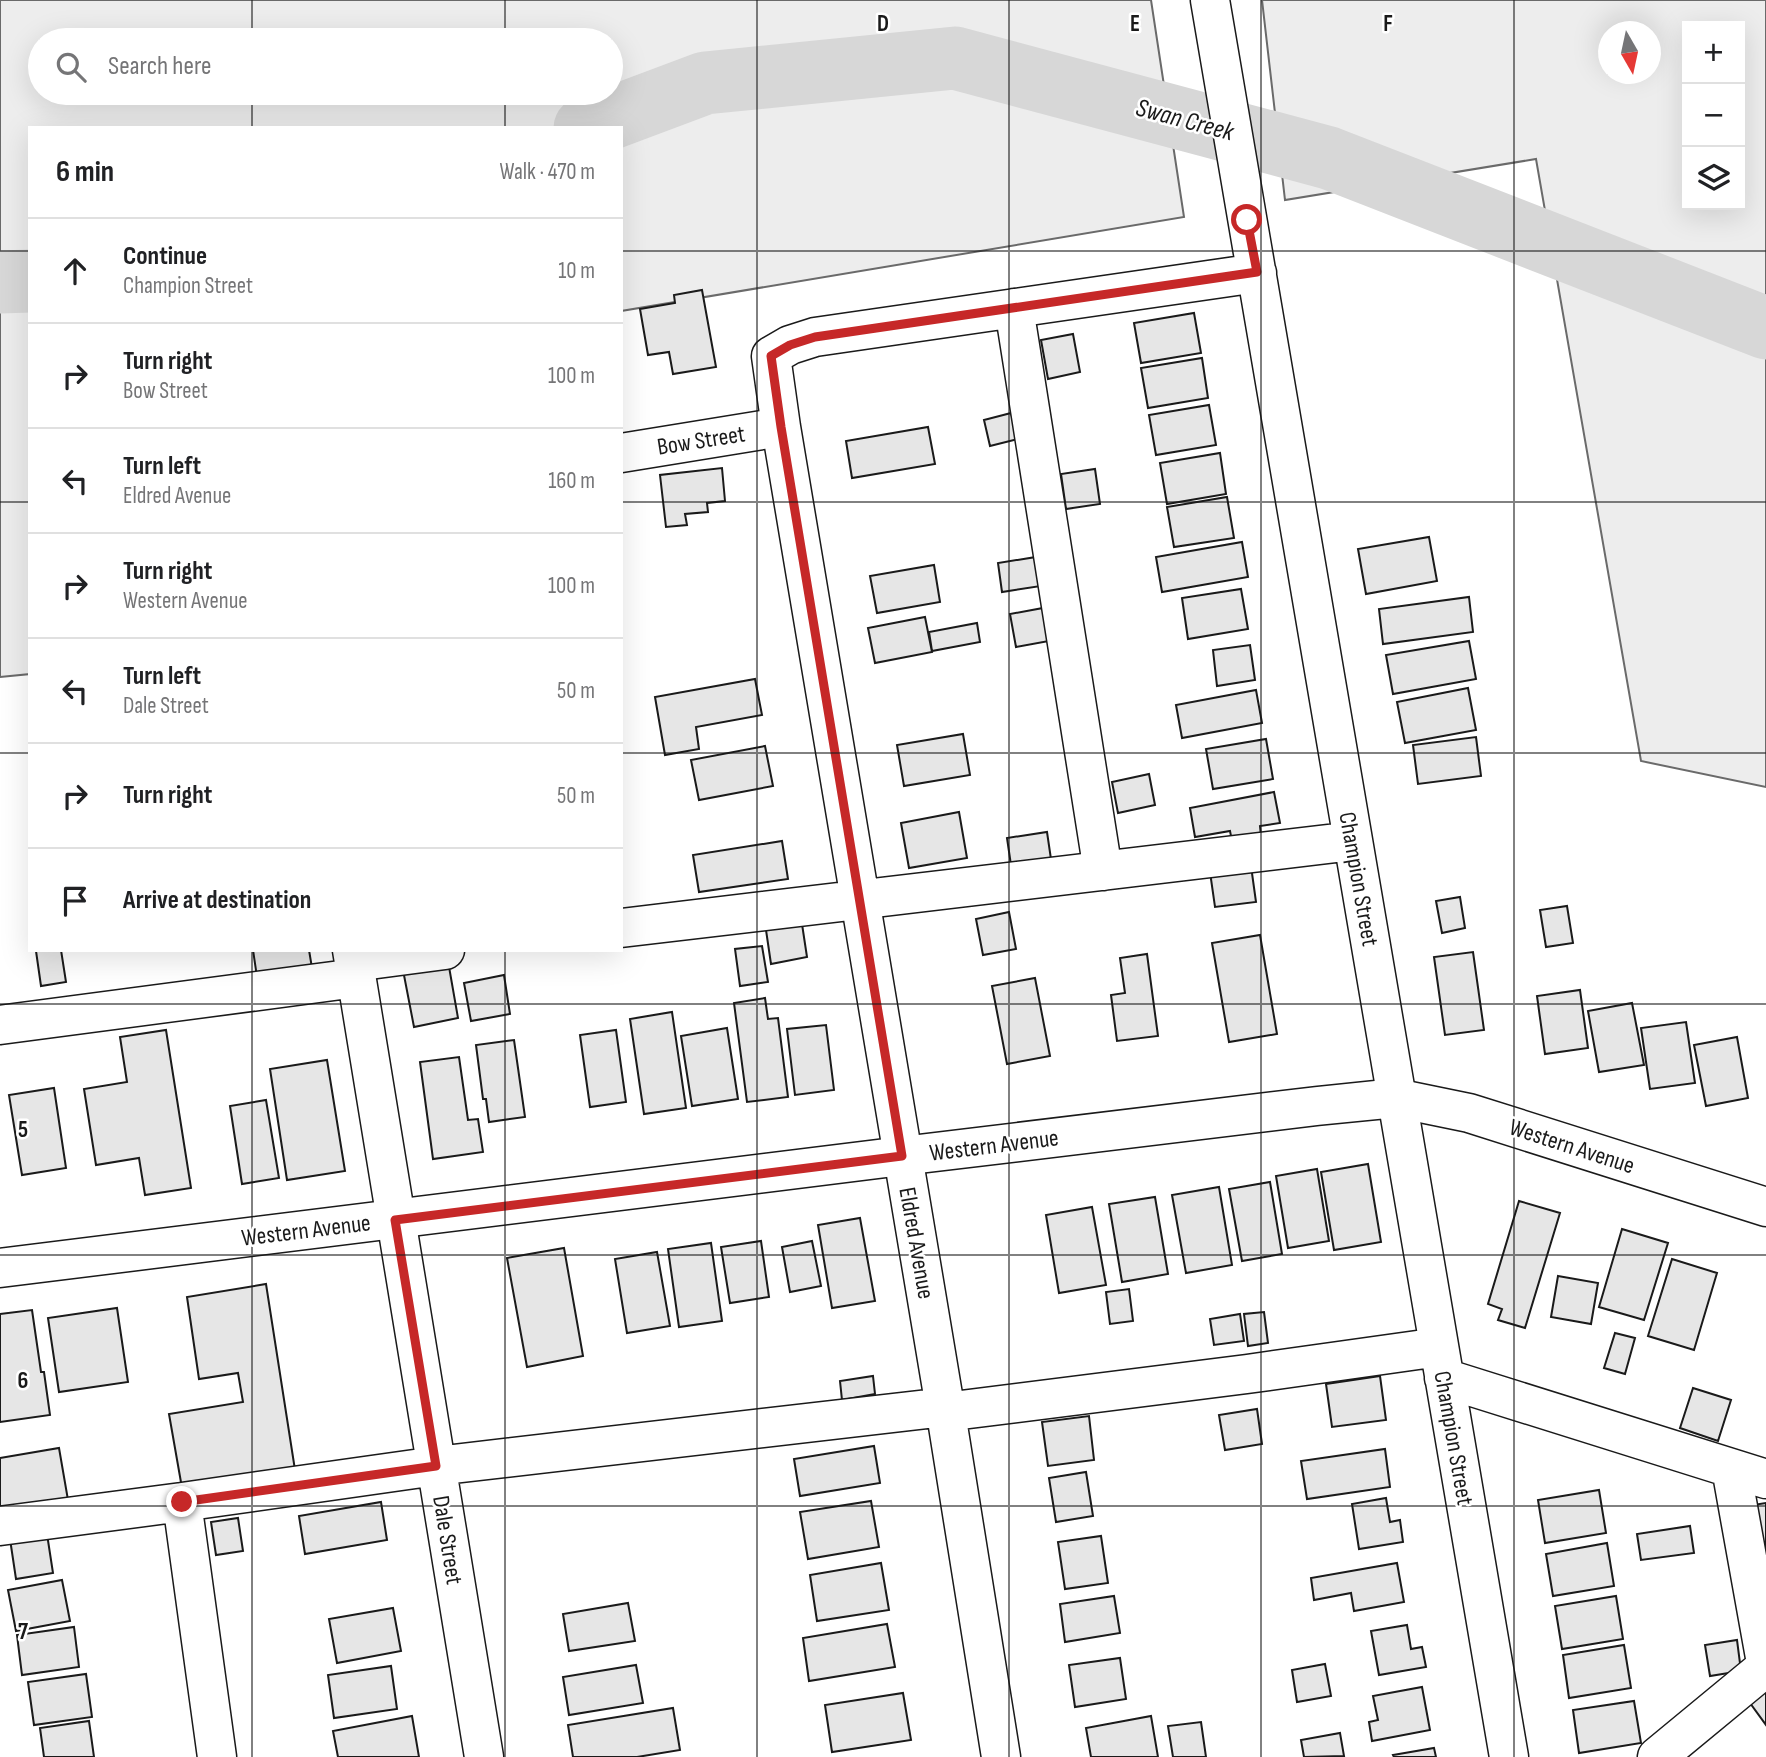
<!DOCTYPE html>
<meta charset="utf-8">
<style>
:root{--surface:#fff;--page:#f2f2f2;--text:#202124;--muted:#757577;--line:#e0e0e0}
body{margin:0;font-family:"Sofia Sans Condensed",sans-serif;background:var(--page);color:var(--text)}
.controls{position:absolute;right:21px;top:21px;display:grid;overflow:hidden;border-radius:0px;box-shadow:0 7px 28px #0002}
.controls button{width:63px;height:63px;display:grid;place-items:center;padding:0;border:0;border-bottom:2px solid var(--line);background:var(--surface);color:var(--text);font:35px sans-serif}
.compass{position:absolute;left:1598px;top:21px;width:63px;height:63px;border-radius:50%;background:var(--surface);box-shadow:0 7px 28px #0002;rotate:171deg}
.stop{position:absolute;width:21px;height:21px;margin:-16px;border:5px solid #c62828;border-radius:50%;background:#fff}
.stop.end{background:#c62828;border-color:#fff;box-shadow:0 2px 7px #0008}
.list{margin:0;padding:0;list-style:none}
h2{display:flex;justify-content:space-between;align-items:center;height:91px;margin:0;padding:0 28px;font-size:30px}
h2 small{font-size:23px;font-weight:400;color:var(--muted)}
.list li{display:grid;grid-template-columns:46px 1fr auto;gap:21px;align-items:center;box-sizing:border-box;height:105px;padding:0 28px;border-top:2px solid var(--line)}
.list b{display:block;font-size:26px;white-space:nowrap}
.list p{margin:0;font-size:23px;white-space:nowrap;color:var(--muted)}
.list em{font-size:23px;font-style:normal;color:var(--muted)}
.icon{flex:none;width:38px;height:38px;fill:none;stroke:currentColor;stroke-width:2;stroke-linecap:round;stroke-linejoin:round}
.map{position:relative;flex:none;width:1766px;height:1757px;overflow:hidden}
.search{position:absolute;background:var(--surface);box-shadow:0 7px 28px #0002;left:28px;top:28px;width:595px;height:77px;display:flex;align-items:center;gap:18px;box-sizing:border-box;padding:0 24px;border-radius:38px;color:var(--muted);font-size:26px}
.panel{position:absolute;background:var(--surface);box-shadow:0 7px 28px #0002;left:28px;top:126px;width:595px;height:826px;border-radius:0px}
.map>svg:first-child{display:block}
.built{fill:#ededed;stroke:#6a6a6a;stroke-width:2;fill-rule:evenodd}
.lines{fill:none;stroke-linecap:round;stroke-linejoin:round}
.river{stroke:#d7d7d7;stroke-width:63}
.building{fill:#e6e6e6;stroke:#1a1a1a;stroke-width:2}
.minor-casing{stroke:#1a1a1a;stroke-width:41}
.major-casing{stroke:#1a1a1a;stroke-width:41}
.minor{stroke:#fff;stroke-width:38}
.major{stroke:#fff;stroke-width:38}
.route{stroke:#c62828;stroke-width:9}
.grid{fill:none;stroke:#1a1a1a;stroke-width:2;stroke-opacity:0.55}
.labels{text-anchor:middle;stroke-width:5;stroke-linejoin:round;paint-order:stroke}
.street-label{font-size:24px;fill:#1a1a1a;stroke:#fff}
.water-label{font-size:26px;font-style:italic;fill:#1a1a1a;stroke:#fff}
.grid-label{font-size:23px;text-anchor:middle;font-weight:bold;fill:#1a1a1a;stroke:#fff;stroke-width:5;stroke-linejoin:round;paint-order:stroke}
</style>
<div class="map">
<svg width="1766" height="1757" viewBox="0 0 1766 1757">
<rect width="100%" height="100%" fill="#fff"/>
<path class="built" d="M0,0H1151L1184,217L621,311V128H30V674L0,677ZM40,40H611V93H40Z
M1262,0H1766V787L1641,761L1536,159L1285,200ZM1687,26H1740V205H1687ZM1608,32H1650V74H1608Z"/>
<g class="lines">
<path class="river" d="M585,128L705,83L955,58L1329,158L1766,328
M0,282L30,281"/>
</g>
<path class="building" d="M702,290L716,367L673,374L669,352L648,355L640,309L675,303L674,295Z
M1194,313L1201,353L1141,363L1134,323Z
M1073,334L1080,372L1048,379L1041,340Z
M1202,358L1208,398L1148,408L1141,368Z
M1209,405L1216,445L1156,455L1149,415Z
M1011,413L1018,439L990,446L984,420Z
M928,427L935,464L852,478L846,441Z
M1220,453L1226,494L1167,504L1160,463Z
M722,468L725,501L707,503L708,512L685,514L687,525L666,527L660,475Z
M1095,469L1100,504L1066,509L1061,474Z
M1227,497L1234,538L1174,547L1167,507Z
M1429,537L1437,581L1366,594L1358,549Z
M1242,542L1248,577L1162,592L1156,557Z
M1036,557L1041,586L1002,592L998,563Z
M934,565L940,602L877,613L870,576Z
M1241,589L1248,629L1188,639L1182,598Z
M1469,597L1473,632L1383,644L1379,609Z
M1043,608L1049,641L1016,647L1010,614Z
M925,617L932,652L875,663L868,628Z
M977,623L980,642L932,651L929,632Z
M1469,641L1476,679L1393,694L1386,655Z
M1250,645L1255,680L1217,686L1213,650Z
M755,679L762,715L696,727L699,749L665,755L655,697Z
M1468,688L1476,730L1405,743L1397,702Z
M1256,690L1262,723L1182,738L1176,705Z
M963,734L970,775L904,786L897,745Z
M1476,737L1481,776L1418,784L1413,745Z
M1266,739L1273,779L1213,789L1206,749Z
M765,746L773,786L699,800L691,760Z
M1149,774L1155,805L1118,813L1112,782Z
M1274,792L1280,823L1260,826L1261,836L1232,841L1230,831L1195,837L1190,808Z
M959,812L967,858L909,868L901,823Z
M1047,832L1052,866L1012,872L1007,838Z
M782,841L788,879L699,892L693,855Z
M1251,866L1256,902L1215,907L1210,872Z
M1460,897L1465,928L1442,933L1436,901Z
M1567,906L1573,943L1546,947L1540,910Z
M1009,912L1016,949L983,955L976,919Z
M802,924L807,957L771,964L766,930Z
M1260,935L1277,1034L1229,1042L1212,943Z
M762,946L768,982L740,986L735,949Z
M44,950H61L66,982L41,986L36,951Z
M253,950H309L312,968L257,977Z
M1473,952L1484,1030L1445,1035L1434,957Z
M1147,954L1158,1036L1117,1041L1111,995L1125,993L1120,958Z
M448,961L458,1018L414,1027L403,970Z
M504,975L510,1014L471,1021L464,983Z
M1035,978L1050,1056L1007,1064L992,986Z
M1580,990L1588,1048L1545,1054L1537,996Z
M765,998L768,1019L778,1018L788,1097L747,1102L734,1003Z
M1632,1003L1644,1065L1599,1072L1588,1011Z
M672,1012L686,1108L644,1114L630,1019Z
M1686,1022L1695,1083L1650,1089L1641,1028Z
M826,1025L834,1090L795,1095L787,1029Z
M727,1028L738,1099L692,1106L681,1036Z
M166,1030L191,1188L145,1195L139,1158L96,1165L84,1089L127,1082L120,1037Z
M616,1030L626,1102L590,1107L580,1035Z
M1737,1037L1748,1098L1706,1106L1694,1045Z
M514,1040L525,1117L489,1122L486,1099H483L476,1045Z
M459,1057L468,1120L478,1119L483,1152L433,1159L420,1062Z
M327,1060L345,1171L287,1180L270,1069Z
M54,1088L66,1168L22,1175L9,1095Z
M266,1100L279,1178L242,1184L230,1106Z
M1368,1164L1381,1242L1334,1250L1321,1172Z
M1317,1169L1329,1241L1288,1248L1276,1176Z
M1270,1182L1282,1254L1242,1261L1229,1189Z
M1219,1187L1232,1265L1186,1273L1172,1195Z
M1155,1197L1168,1274L1122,1282L1109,1204Z
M1519,1201L1560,1213L1525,1328L1498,1320L1502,1309L1488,1304Z
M1092,1207L1106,1285L1059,1293L1046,1215Z
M860,1218L875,1301L832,1308L818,1225Z
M1622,1229L1668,1243L1644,1320L1599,1307Z
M761,1241L769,1297L730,1303L721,1247Z
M812,1241L821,1286L790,1292L782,1247Z
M711,1243L722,1321L679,1327L668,1249Z
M564,1248L583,1356L527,1367L507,1258Z
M657,1252L670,1326L627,1333L615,1259Z
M1672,1259L1717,1273L1694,1350L1648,1336Z
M1558,1276L1598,1283L1591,1324L1551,1317Z
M266,1284L295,1470L182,1488L169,1414L243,1402L238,1373L199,1379L187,1297Z
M1129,1289L1133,1321L1110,1324L1106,1292Z
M117,1308L128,1382L59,1392L48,1318Z
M32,1310L41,1372H44L50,1415L0,1422V1314Z
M1264,1312L1268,1343L1248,1346L1244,1314Z
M1240,1314L1244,1341L1214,1345L1210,1319Z
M1615,1333L1635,1338L1625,1374L1604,1368Z
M873,1376L875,1394L842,1400L840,1381Z
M1380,1376L1386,1420L1332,1427L1326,1384Z
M1693,1388L1731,1400L1718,1441L1680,1428Z
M1257,1409L1262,1444L1225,1450L1219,1415Z
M1089,1416L1094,1460L1048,1466L1042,1422Z
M874,1446L880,1483L800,1496L794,1459Z
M59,1448L68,1500L0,1512V1458Z
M1385,1449L1390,1487L1307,1499L1301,1461Z
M1086,1472L1093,1516L1056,1522L1049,1478Z
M1599,1490L1606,1533L1545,1543L1538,1500Z
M1386,1498L1390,1522L1400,1520L1403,1542L1359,1549L1352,1504Z
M871,1501L879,1547L808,1559L800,1512Z
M381,1502L387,1540L305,1554L299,1516Z
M1766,1503V1552L1759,1553L1753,1505Z
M238,1518L243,1551L216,1555L211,1522Z
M1690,1526L1694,1553L1641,1560L1637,1534Z
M47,1534L53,1573L16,1579L10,1539Z
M1101,1536L1108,1583L1065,1589L1058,1542Z
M1607,1543L1614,1586L1553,1596L1546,1554Z
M881,1563L889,1610L817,1621L810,1575Z
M1397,1563L1404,1602L1354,1611L1351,1593L1314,1600L1311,1578Z
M62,1580L70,1621L16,1631L8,1590Z
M1114,1596L1120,1633L1065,1642L1060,1604Z
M1616,1596L1623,1639L1562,1649L1555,1606Z
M628,1603L635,1641L569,1651L563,1614Z
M393,1608L401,1651L337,1663L329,1619Z
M887,1624L895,1667L809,1681L803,1638Z
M1407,1625L1411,1649L1422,1647L1426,1667L1379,1675L1371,1631Z
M74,1627L79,1667L22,1675L17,1635Z
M1737,1640L1741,1671L1710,1676L1705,1645Z
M1624,1645L1631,1688L1569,1698L1563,1655Z
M1120,1658L1126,1699L1075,1707L1069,1665Z
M1325,1664L1331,1696L1297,1702L1292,1670Z
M636,1665L643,1703L569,1715L563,1677Z
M391,1666L397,1709L334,1718L328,1675Z
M86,1674L92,1717L34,1725L28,1682Z
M1422,1687L1430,1730L1372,1741L1369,1722L1378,1720L1373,1696Z
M1766,1691V1725L1750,1703Z
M903,1693L911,1740L832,1752L825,1705Z
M1634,1701L1641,1743L1579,1753L1573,1710Z
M673,1708L680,1750L637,1757H573L568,1725Z
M412,1716L419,1757H338L333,1731Z
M1151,1716L1158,1757H1091L1086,1728Z
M89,1721L94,1757H44L40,1728Z
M1201,1722L1206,1757H1173L1168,1726Z
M1340,1733L1344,1756L1304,1757L1301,1740Z
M1434,1748L1436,1757H1394L1393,1755Z"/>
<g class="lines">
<g class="minor-casing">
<path id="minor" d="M1210,0L1509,1757
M1014,308L1103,871
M621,453L781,427
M621,928L1353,841
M352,950L484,1757
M354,962L445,950
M0,1025L356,978
M1444,1378L1766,1479
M945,1412L1247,1374L1439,1347
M1731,1468L1766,1663
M182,1502L217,1757
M0,1526L182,1502L436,1466L945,1407
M1001,1757L945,1407L781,427L771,356L790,345L815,337L1257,273
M1657,1757L1766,1667"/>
</g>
<g class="major-casing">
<path id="major" d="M0,1268L902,1156L1317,1106L1396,1098L1469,1113L1766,1207"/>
</g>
<use href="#minor" class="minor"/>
<use href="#major" class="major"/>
</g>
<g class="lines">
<path class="route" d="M182,1502L436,1466L395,1220L902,1156L781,427L771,356L790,345L815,337L1257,272L1247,220"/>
</g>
<path class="grid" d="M252,0V40M505,0V40M757,0V1757M1009,0V1757M1261,0V1757M1514,0V1757M252,93V128M505,93V128M0,251H30M621,251H1766M0,502H30M621,502H1766M0,753H30M621,753H1766M252,950V1757M505,950V1757M0,1004H1766M0,1255H1766M0,1506H1766"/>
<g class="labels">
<g class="street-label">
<text transform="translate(701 440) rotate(-9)" y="8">Bow Street</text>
<text transform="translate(1359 879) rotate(80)" y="8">Champion Street</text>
<text transform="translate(994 1145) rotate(-7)" y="8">Western Avenue</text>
<text transform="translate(1572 1146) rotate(18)" y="8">Western Avenue</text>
<text transform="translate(306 1230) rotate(-7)" y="8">Western Avenue</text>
<text transform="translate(917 1243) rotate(80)" y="8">Eldred Avenue</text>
<text transform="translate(1454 1438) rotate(80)" y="8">Champion Street</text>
<text transform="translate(448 1540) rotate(81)" y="8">Dale Street</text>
</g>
<g class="water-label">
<text transform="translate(1185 119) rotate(15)" y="9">Swan Creek</text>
</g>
</g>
<g class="grid-label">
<text x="883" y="31">D</text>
<text x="1135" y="31">E</text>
<text x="1388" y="31">F</text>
<text x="23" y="1137">5</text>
<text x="23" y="1388">6</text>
<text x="23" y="1639">7</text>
</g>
</svg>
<div class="controls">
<button>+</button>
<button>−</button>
<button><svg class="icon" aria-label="layers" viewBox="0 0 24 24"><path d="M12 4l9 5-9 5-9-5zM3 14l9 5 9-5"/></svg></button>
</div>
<svg class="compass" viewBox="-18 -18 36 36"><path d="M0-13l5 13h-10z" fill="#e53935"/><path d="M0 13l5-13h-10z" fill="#757577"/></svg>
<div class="stop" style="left:1247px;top:220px"></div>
<div class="stop end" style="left:182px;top:1502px"></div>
<div class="search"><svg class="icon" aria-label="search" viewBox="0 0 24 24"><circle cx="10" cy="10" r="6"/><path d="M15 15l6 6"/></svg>Search here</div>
<section class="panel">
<h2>6 min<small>Walk · 470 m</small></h2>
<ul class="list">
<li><svg class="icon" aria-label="ahead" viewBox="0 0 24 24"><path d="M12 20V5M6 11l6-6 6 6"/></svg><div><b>Continue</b><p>Champion Street</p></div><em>10 m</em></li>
<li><svg class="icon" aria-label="right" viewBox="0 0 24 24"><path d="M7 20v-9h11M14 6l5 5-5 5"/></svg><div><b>Turn right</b><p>Bow Street</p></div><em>100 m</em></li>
<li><svg class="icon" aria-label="left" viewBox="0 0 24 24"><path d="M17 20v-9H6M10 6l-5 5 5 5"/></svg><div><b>Turn left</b><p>Eldred Avenue</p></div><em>160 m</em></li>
<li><svg class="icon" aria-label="right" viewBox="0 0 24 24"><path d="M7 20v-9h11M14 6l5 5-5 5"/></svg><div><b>Turn right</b><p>Western Avenue</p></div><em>100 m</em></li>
<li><svg class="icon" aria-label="left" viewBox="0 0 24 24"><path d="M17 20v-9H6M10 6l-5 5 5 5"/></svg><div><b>Turn left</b><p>Dale Street</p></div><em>50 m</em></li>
<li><svg class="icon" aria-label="right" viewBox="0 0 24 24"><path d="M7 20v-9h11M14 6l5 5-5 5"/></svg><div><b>Turn right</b></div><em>50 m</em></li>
<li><svg class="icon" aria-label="arrive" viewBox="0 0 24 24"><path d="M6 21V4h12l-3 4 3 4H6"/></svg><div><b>Arrive at destination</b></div></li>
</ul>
</section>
</div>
